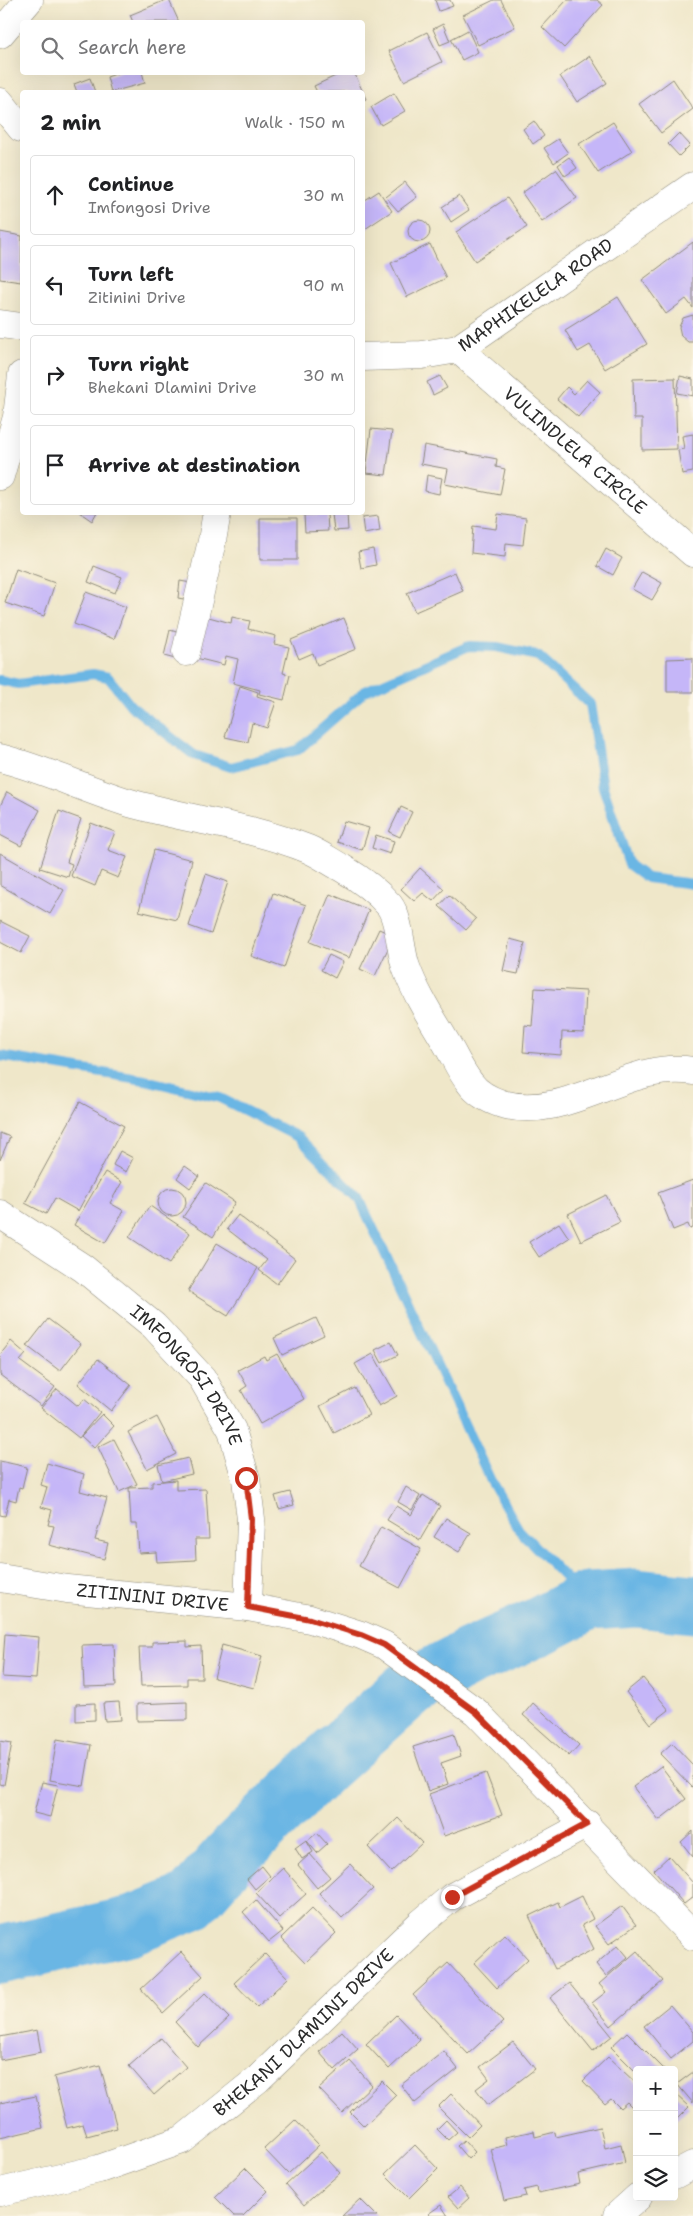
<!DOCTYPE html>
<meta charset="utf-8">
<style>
:root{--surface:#fff;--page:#f2f2f2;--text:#202124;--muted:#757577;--line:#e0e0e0}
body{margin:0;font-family:"Shantell Sans",sans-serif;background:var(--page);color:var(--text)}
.controls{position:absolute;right:15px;bottom:15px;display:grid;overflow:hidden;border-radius:5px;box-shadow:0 5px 20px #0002}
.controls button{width:45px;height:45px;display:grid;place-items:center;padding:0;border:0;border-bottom:1px solid var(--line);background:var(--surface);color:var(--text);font:25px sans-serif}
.stop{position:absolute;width:15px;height:15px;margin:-11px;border:4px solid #c8321e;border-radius:50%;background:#fff}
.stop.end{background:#c8321e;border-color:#fff;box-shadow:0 1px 5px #0008}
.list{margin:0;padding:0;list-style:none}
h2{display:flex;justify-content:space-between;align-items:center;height:65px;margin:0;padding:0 20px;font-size:21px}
h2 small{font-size:16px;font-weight:400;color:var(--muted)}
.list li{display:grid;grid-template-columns:32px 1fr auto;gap:15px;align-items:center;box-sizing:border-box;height:80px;margin:0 10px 10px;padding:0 10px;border:1px solid var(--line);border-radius:5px}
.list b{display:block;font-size:19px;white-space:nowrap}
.list p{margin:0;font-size:16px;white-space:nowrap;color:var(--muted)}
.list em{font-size:16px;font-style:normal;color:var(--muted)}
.icon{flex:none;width:28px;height:28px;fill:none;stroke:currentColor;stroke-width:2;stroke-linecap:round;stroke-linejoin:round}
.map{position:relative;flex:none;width:693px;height:2216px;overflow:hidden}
.search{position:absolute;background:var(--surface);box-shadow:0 5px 20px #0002;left:20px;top:20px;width:345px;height:55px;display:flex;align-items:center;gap:12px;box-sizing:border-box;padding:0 18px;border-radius:5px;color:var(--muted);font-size:19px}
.panel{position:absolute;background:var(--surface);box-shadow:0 5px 20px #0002;left:20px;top:90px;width:345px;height:425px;border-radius:5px}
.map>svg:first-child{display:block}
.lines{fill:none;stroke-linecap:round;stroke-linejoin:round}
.stream{stroke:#6bb6e4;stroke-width:10}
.river{stroke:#6bb6e4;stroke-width:59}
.building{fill:#c5b6f8}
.minor-casing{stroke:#8d897a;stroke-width:29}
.minor{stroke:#fff;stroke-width:28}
.route{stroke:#c8321e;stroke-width:6}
.labels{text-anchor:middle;stroke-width:5;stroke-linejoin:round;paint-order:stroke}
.street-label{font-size:18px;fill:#2b2b2b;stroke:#fcf5e5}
</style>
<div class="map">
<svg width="693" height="2216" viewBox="0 0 693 2216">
<rect width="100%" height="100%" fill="#fcf5e5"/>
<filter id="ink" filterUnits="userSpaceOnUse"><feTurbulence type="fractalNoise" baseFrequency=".02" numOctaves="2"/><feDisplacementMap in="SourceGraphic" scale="10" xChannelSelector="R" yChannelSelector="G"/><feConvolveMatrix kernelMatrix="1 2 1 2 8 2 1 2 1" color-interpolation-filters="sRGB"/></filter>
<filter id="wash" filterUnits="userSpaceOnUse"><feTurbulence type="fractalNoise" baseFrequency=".0096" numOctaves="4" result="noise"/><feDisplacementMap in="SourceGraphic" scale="20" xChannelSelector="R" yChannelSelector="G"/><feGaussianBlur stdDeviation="1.12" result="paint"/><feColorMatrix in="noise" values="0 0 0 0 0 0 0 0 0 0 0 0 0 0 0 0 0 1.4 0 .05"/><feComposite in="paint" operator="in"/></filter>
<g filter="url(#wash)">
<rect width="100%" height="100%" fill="#efe7c9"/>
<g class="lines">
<path class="stream" d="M0,680L18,684L93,674L108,677L131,706L194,755L231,767L298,750L365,691L469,646L497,647L538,656L590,704L603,787L629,865L647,878L693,884
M0,1056L145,1080L220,1098L298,1137L359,1198L491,1481L519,1530L588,1601"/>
<path class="river" d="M0,1955L129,1926L191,1901L230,1857L325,1764L409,1689L470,1657L538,1627L588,1601L636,1598L693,1604"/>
</g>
<g id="blocks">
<path class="building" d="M166,0H169L179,22H133L130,15Z
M435,0H450L453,6L439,11Z
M494,0H501L515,27L478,45L463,15Z
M567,0H597L603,5L564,48L542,27Z
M443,24L450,41L440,45L433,29Z
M468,30L478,52L462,60L451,39Z
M427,32L442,62L404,81L389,51Z
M590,56L607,83L577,102L560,76Z
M121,72H142L145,83L111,92L107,77Z
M344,72H354L366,99L362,101V92H317L314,86Z
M90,78L95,92H77L74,84Z
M673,79L693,109L661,133L639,104Z
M394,93L405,111L381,125L371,107Z
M534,121L544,136L533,144L523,129Z
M613,122L632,151L598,173L579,144Z
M679,133L690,145L679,156L668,144Z
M558,139L568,153L554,163L544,148Z
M569,157L577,168L565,176L558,165Z
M556,169L577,198L542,222L522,193Z
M405,182L417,197L398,211L386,197Z
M379,191L392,211L362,231V202Z
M459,196L469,210L451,222L442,207Z
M507,198L527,227L475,261L456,232Z
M408 231a11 11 0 1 1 22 0a11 11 0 1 1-22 0Z
M0,232L22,236L21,282L0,279Z
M693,242V308L686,299L666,314L642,280Z
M430,244L446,278L407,297L391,263Z
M618,297L647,344L605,369L590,345L578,352L565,330Z
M693,315V342H688L681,336L679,327L683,318Z
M440,376L447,388L433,395L427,382Z
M680,376L693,379V396L677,393Z
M675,378L677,449L642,450V419H634L633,379Z
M587,380L600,392L578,417L557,399L567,387L574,394Z
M371,429L392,431L386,475L366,473Z
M693,434V472L682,474L678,450L684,449L682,436Z
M424,445L497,459L496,467L505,469L500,495L445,484L448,469L421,464Z
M427,475L442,478L439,494L425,491Z
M79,512H97L92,521Z
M347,513L348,530L334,531L332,514Z
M327,514L328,531L305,532L304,515Z
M498,514L526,518L523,545L506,543L505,557L471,553L473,526L496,529Z
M378,516L380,531L364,534L362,518Z
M260,518H297V560H260Z
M373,549L376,565L361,568L358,552Z
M606,549L622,558L613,575L597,566Z
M94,566L122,577L115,593L88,582Z
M16,569L55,583L44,616L5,603Z
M455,572L463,591L415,612L407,593Z
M642,572L662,583L652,600L632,589Z
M180,581L191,583L189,600L178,598Z
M86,592L126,607L114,639L74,624Z
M205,616L231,623L232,617L250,621L248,629L276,636L274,644L289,647L283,673L290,675L284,700L259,694L260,690L233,683L238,659L226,656L224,665L196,658Z
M344,618L356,649L317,665L313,653L299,659L291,640Z
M170,630L180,633L175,659L164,656Z
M693,658V692H667V659Z
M240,686L258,692L257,696L276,702L267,728L252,723L248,742L225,737Z
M7,792L40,810L21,846L0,835V806Z
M401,807L412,812L400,837L389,832Z
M59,811L81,819L67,862L72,864L68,877L40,868Z
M344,821L369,828L362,850L337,842Z
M91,823L115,832L108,850L127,857L118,878L101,871L95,886L71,876Z
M376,835L394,841L390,854L372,848Z
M154,850L192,860L177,920L139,911Z
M0,853L64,890L50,914L0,885Z
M420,868L444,889L433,901L423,893L414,901L401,889Z
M206,874L228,882L211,934L189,926Z
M273,893L306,905L284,968L251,956Z
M330,894L369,910L349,958L310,942Z
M449,895L476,919L466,930L439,906Z
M0,921L30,936L21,953L0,942Z
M379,929L394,936L375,976L360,969Z
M510,939L525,943L518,974L503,971Z
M329,955L343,962L335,978L321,970Z
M535,988L586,991L584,1033L562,1032L561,1055L523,1052L525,1025L532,1026Z
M80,1102L124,1126L78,1211L55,1198L46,1214L25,1203Z
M0,1133L10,1137L0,1160Z
M120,1151L133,1158L126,1172L113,1165Z
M185,1166L199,1176L190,1188L177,1178Z
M105,1172L122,1182L110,1203L124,1211L105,1243L74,1225Z
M693,1180V1228L690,1229L688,1224L673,1230L658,1193Z
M206,1183L235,1202L213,1237L183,1217Z
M158 1202a14 14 0 1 1 28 0a14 14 0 1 1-28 0Z
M606,1195L620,1222L581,1241L568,1214Z
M150,1206L190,1233L169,1264L129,1237Z
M238,1215L295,1259L277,1284L259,1270L267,1260L227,1229Z
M559,1223L569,1238L539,1257L529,1242Z
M217,1243L258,1268L228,1316L188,1291Z
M316,1318L324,1335L282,1355L274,1338Z
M48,1319L81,1344L60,1371L27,1346Z
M11,1341L26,1354L20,1361L55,1387L41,1406L0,1375V1355Z
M391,1342L398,1355L382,1363L375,1350Z
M277,1354L304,1399L260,1424L241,1390L247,1386L238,1370L264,1356L266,1360Z
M373,1354L397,1396L379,1406L355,1364Z
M98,1359L131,1385L111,1411L78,1384Z
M355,1388L369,1415L334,1433L320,1406Z
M57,1389L78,1406L84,1399L100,1412L79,1438L41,1408Z
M102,1414L114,1426L94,1448L81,1436Z
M157,1417L176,1454L147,1469L128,1432Z
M114,1439L137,1484L119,1492L98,1447Z
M188,1458L192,1474L162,1481L158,1465Z
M0,1461L27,1467L22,1488L19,1487L16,1501L9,1499L5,1516L0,1515Z
M47,1463L84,1474L80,1491L107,1498L95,1540L108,1543L104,1559L49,1545L54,1526L48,1525L52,1510L41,1507L47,1487L41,1485Z
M176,1480V1490L206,1489L209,1539H195L196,1560L157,1562L156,1552L139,1553L137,1524H131L129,1488L152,1487V1482Z
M406,1487L420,1496L412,1510L398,1502Z
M290,1492L294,1505L279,1509L275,1496Z
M423,1495L440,1506L420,1540L387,1520L396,1506L411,1515Z
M446,1518L471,1533L459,1552L434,1537Z
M381,1527L421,1549L400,1588L359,1566Z
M5,1634L39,1637L36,1679L2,1677Z
M187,1641V1647L201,1646L202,1678H187V1685L141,1686L139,1647H152V1642Z
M114,1644L116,1686L84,1687L82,1645Z
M222,1645L262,1656L254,1688L214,1678Z
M643,1678L669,1710L651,1724L626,1692Z
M119,1702L121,1720L105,1721L103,1703Z
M187,1702V1720L137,1721V1704Z
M95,1703V1720L76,1721V1704Z
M533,1703L579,1745L569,1756L523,1715Z
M454,1734L461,1756L441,1763L448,1784L428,1791L413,1747Z
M57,1739L91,1745L84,1786L50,1780Z
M0,1741L12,1743L4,1785L0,1784Z
M672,1743L693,1765V1788L660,1754Z
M661,1766L686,1799L659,1820L633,1787Z
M486,1773L502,1815L444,1836L429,1794Z
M42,1782L58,1785L50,1817L34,1813Z
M398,1818L422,1843L391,1872L368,1847Z
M693,1831V1857L681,1842Z
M317,1833L327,1844L317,1853L307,1841Z
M306,1840L313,1852L302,1859L295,1848Z
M310,1854L330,1877L317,1888L298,1865Z
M669,1856L693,1883V1897L684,1904L654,1870Z
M350,1864L373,1889L342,1918L319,1893Z
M262,1866L270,1876L255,1889L247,1879Z
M283,1868L306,1894L279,1918L256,1893Z
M582,1896L593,1919L582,1925L594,1949L555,1969L529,1916L558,1902L560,1907Z
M256,1900L283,1931L269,1942L243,1912Z
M622,1906L636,1925L609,1944L595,1926Z
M312,1908L336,1933L305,1963L281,1938Z
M505,1934L528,1959L497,1988L474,1963Z
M618,1945L628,1957L606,1976L596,1964Z
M637,1951L663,1981L611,2026L592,2003L606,1992L599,1984Z
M181,1952L203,1976L163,2013L141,1989Z
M265,1954L288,1978L257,2007L234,1983Z
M448,1963L503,2022L468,2054L413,1995Z
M569,1983L612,2036L593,2051L550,1998Z
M205,1993L229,2018L198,2047L175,2022Z
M670,2005L693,2032V2041L671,2059L644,2026Z
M396,2015L420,2040L389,2069L366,2044Z
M37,2030L41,2052L0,2060V2037Z
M342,2031L358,2049L335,2070L319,2052Z
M627,2032L665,2070H637V2073L611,2047Z
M161,2038L186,2067L154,2095L129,2066Z
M513,2042L535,2069L488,2105L476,2089L489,2079L480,2067Z
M444,2051L458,2069L415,2103L401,2085Z
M608,2057L637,2084V2103L632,2107L627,2102L620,2108L611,2099L605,2104L583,2081Z
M350,2061L372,2085L342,2113L319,2089Z
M100,2065L117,2128L87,2136L83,2124L67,2128L54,2077Z
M693,2072V2103L677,2084Z
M382,2081L396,2095L364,2126L350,2112Z
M674,2093L689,2107L677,2119L674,2116Z
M451,2094L480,2125L468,2137L438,2107Z
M36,2096L43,2128L0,2138V2103Z
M295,2120L319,2145L288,2174L264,2149Z
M446,2120L457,2132L448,2140L437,2129Z
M600,2127L605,2148L621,2144L625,2163L578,2174L580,2184L538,2193L537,2187L524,2190L526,2196L504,2201L491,2149L507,2145L505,2137L534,2131L535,2137L555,2132L556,2137Z
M464,2140L475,2152L468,2159L457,2146Z
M415,2145L438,2169L409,2198L385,2174Z
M321,2152L340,2173L304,2205L286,2184Z
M245,2168L268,2191L243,2216H234L215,2197Z
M460,2187L469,2198L458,2208L448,2197Z
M360,2199L377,2216H342Z
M441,2205L448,2216H430L428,2214Z"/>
</g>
</g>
<g filter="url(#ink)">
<use href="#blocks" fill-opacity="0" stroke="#8d897a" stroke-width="1"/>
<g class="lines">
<g class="minor-casing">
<g id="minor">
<path d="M0,34L29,0"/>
<path d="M0,102L21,128"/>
<path d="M0,324L22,327"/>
<path id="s1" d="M458,349L693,553"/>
<path id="s2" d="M362,357L422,355L458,349L693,186"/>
<path d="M0,476L17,417L22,375"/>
<path d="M186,652L212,541L217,512"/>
<path d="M0,758C45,769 86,790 130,803C189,820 251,826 308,849C320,854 331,862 342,868C359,878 376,890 389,905C400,919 400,950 406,967C416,995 433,1020 448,1046C455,1058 461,1072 470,1083C477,1093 490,1100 502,1104C569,1122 627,1060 693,1071"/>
<path id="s3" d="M0,1214L83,1268L154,1326L202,1378L232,1430L246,1479L251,1519L248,1607"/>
<path id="s4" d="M0,1578L67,1589L248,1607L310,1619L361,1635L384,1645L476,1712L693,1936"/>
<path d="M674,2175L693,2165"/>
<path id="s5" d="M0,2192L99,2169L182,2140L258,2079L421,1923L452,1897L587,1824"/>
<path d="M617,2216L638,2197"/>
</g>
</g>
<use href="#minor" class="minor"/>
</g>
</g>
<g class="lines" filter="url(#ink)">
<path class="route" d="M246,1478L251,1519L248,1607L310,1619L361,1635L384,1645L476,1712L587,1824L452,1897"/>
</g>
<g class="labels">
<g class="street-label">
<text dy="6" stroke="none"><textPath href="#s2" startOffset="191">MAPHIKELELA ROAD</textPath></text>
<text dy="6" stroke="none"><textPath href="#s1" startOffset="155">VULINDLELA CIRCLE</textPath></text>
<text dy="6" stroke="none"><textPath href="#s3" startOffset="250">IMFONGOSI DRIVE</textPath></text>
<text dy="6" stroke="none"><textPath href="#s4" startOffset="154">ZITININI DRIVE</textPath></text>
<text dy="6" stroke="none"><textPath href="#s5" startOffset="352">BHEKANI DLAMINI DRIVE</textPath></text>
</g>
</g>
</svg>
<div class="controls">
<button>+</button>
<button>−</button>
<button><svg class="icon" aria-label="layers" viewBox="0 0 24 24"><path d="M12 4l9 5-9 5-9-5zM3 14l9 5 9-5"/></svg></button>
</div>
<div class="stop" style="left:246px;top:1478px"></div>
<div class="stop end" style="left:452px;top:1897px"></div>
<div class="search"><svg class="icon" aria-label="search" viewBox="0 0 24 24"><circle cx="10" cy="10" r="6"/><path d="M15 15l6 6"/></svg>Search here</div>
<section class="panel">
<h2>2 min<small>Walk · 150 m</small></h2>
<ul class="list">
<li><svg class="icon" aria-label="ahead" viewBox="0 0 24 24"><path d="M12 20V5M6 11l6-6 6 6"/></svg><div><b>Continue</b><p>Imfongosi Drive</p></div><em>30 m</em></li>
<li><svg class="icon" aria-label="left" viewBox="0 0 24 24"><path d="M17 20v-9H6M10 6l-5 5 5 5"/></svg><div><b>Turn left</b><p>Zitinini Drive</p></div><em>90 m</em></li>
<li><svg class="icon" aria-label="right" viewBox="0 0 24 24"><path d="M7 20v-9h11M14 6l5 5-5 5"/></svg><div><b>Turn right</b><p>Bhekani Dlamini Drive</p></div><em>30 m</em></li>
<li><svg class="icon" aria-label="arrive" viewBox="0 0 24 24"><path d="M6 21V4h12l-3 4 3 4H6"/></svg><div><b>Arrive at destination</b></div></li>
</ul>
</section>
</div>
